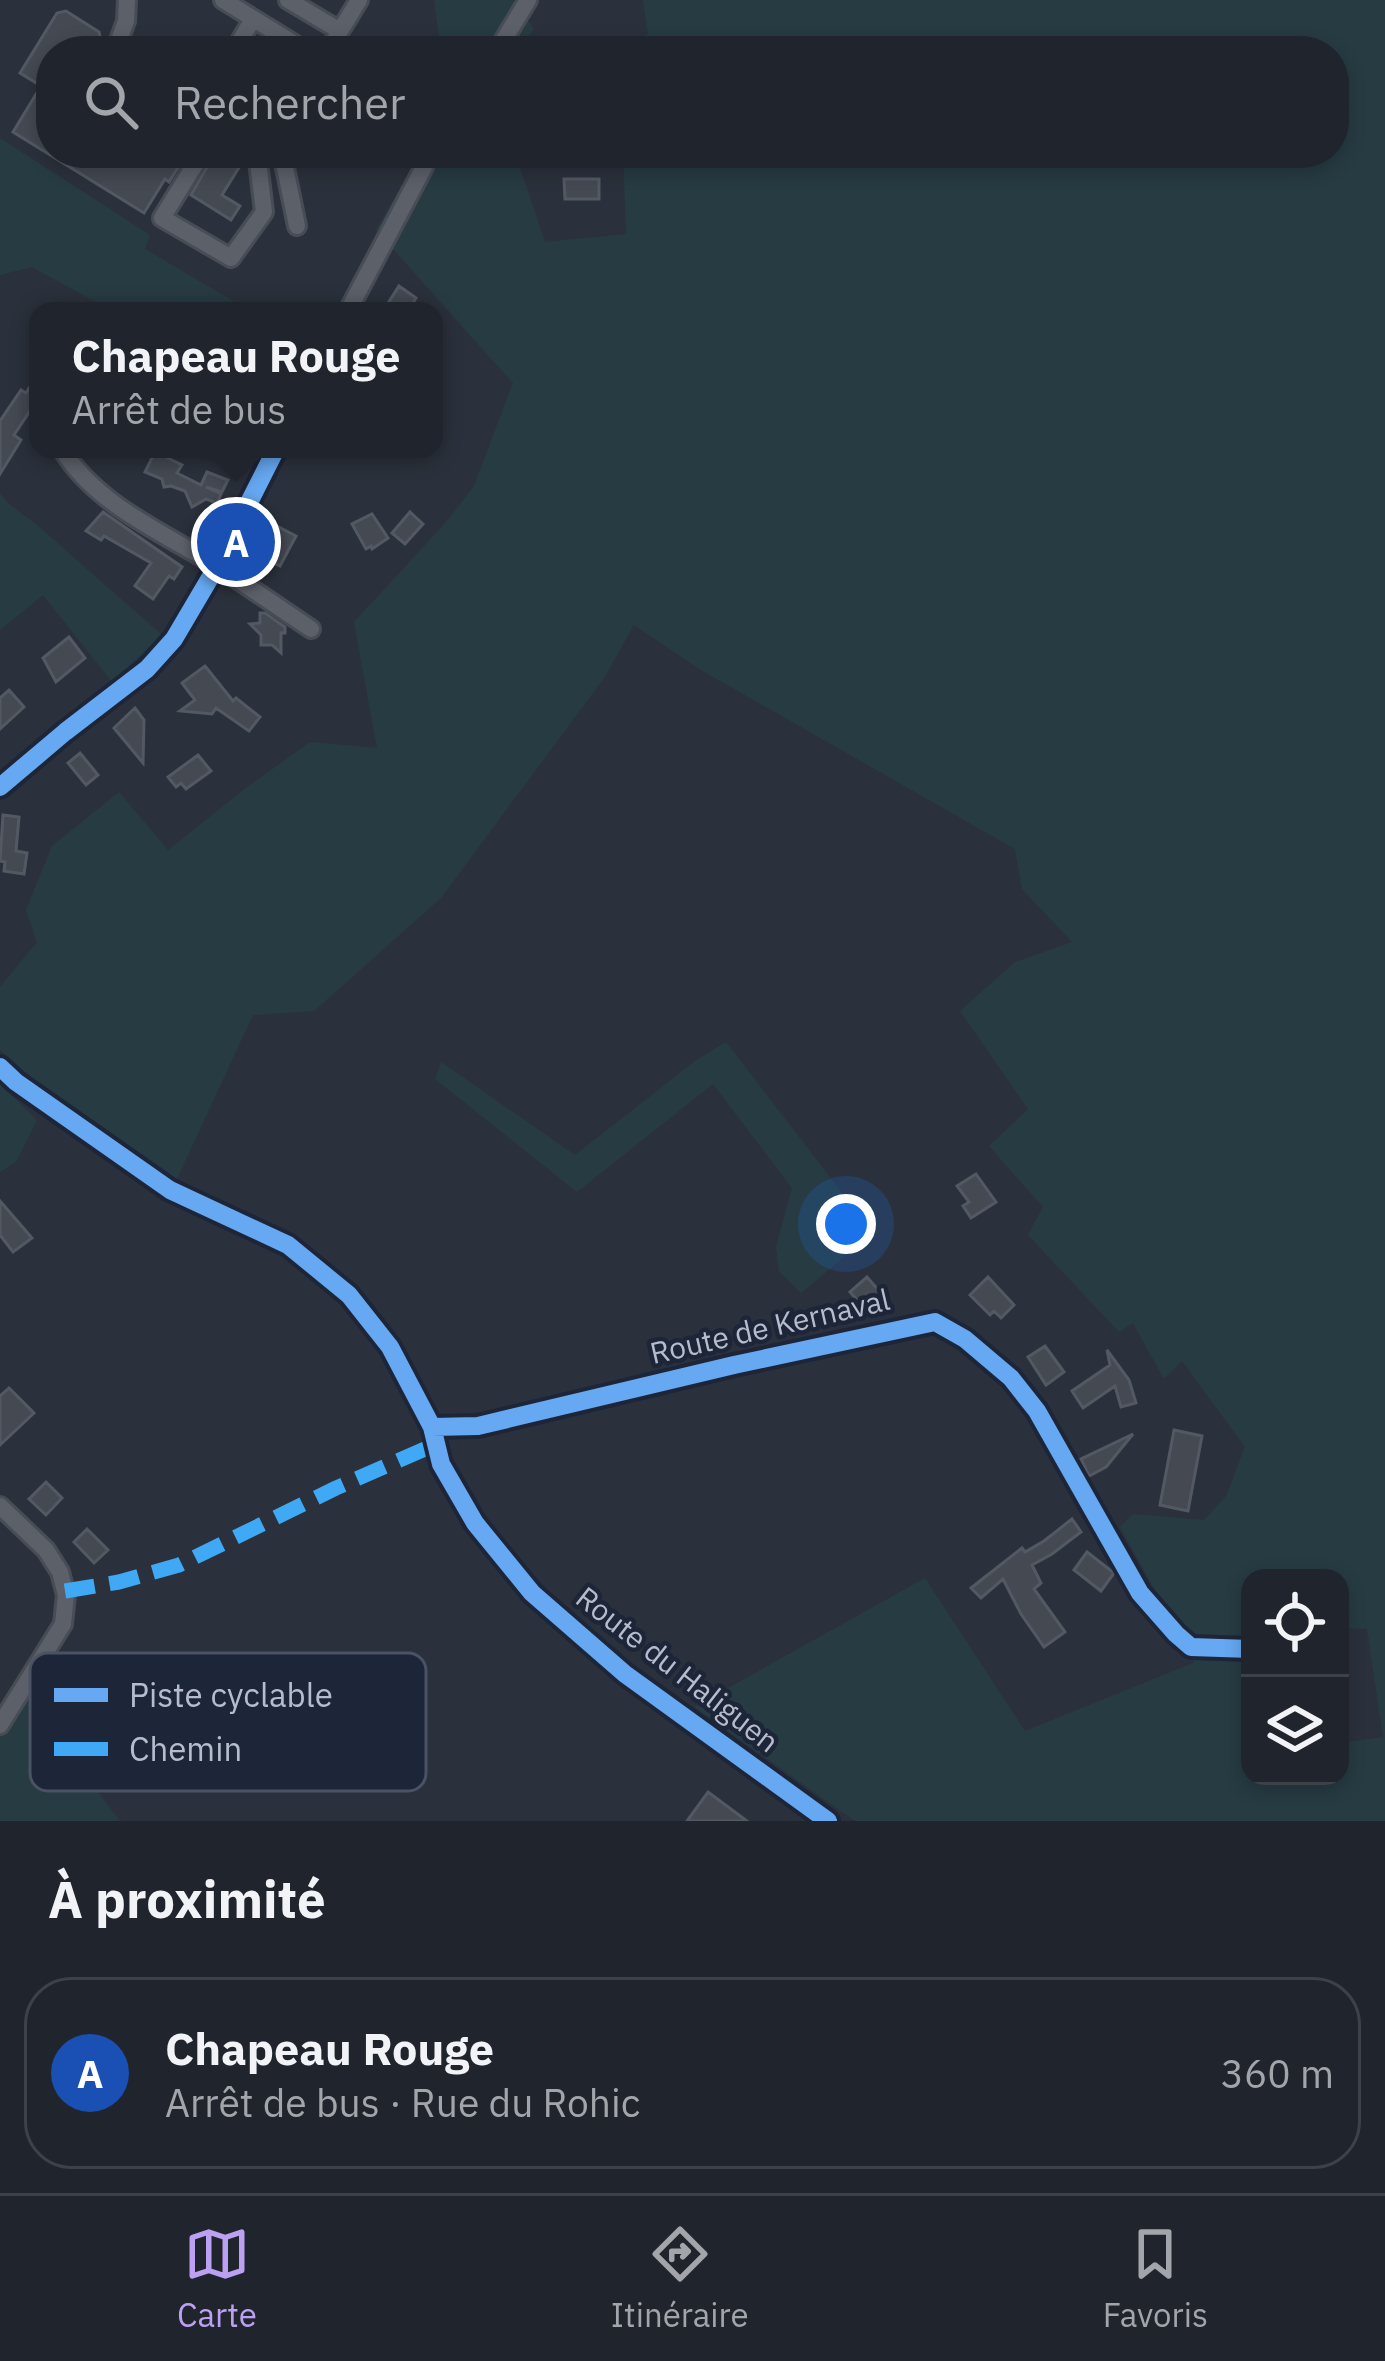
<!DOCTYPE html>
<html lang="fr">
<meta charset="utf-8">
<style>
:root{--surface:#20252d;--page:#282d35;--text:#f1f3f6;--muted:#a2a5aa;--line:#3d4249;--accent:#bca0f2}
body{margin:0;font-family:"IBM Plex Sans",sans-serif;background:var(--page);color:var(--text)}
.controls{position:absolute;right:36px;bottom:36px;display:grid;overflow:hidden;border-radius:24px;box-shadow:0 6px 18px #0003}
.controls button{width:108px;height:108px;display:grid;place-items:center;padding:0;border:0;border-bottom:3px solid var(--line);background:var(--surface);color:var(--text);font:60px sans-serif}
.you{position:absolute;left:846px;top:1224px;width:42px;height:42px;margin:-30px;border:9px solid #fff;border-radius:50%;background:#1a73e8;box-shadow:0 0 0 18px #1a73e833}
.badge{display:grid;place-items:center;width:78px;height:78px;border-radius:50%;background:var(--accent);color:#fff;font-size:39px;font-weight:700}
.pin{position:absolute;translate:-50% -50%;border:6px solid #fff;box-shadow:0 3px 12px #0006}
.popup{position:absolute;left:29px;top:302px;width:414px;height:156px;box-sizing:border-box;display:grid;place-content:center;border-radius:24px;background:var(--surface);filter:drop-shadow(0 3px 9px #0005);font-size:39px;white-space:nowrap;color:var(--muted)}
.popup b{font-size:45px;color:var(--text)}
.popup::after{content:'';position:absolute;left:50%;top:100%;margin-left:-24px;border:24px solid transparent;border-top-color:var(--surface)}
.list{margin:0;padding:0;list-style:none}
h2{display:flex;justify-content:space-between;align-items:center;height:156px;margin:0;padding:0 48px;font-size:51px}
h2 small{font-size:39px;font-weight:400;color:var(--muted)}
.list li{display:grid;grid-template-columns:78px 1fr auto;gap:36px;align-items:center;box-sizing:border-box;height:192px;margin:0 24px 24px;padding:0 24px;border:3px solid var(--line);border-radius:48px}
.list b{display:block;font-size:45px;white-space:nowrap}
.list p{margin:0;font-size:39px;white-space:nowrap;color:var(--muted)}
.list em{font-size:39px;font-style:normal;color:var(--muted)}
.icon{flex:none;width:66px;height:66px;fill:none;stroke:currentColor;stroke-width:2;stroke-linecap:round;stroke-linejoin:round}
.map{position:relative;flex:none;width:1385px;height:1821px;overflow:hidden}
.search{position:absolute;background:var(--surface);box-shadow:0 6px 18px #0003;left:36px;right:36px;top:36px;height:132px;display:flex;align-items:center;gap:30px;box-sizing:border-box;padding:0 42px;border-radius:48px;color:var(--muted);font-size:45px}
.sheet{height:372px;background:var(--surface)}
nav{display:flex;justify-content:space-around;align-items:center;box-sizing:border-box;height:168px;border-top:3px solid var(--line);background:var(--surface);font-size:33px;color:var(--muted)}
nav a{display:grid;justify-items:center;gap:6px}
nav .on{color:var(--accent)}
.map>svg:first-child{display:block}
.green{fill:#273b43;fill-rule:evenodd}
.building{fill:#444952;stroke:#535963;stroke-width:3}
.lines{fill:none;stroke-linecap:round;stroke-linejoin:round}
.minor-casing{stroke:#484c55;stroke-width:22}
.minor{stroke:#5c6069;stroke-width:16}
.quiet{stroke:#3fa9f5;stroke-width:15;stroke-dasharray:30 15;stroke-linecap:butt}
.cycleway-casing{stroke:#1d2538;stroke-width:26}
.cycleway{stroke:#66a8f1;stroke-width:18}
.labels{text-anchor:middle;stroke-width:9;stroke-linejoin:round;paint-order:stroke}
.street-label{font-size:30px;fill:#b6bccc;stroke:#1d2538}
.key{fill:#1d2538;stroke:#4b5264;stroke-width:3}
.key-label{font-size:33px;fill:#b6bccc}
</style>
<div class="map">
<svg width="1385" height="1821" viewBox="0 0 1385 1821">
<rect width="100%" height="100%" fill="#2b313c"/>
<path class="green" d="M434,0H513L534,29L520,51H441Z
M643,0H1385V1821H855L694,1707L925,1578L1025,1731L1193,1663L1197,1638L1155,1590L1120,1527L1133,1514L1204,1520L1226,1496L1245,1447L1182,1361L1164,1379L1133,1323L1119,1332L1028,1235L1043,1207L989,1146L1028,1109L960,1011L1015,962L1072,942L1022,889L1015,849L701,670L634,625L604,678L441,898L314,1011L253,1015L176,1181C112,1145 55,1099 0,1050V987L37,942L26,910L52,846L119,792L168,850L246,788L310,742L377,748L354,622L447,521L474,486L513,383L376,230L420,153H515L545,242L626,234L623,153H1334V51H629V42L648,34ZM1250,1578H1340V1628L1367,1629L1383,1737L1340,1743V1776H1250Z
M0,138L150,235L145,249L250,311H112L32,267L0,275Z
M0,493L8,503L37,525L162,635L112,682L43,595L0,630Z
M726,1042L873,1233L801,1293L779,1271L776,1247L792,1188L713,1084L577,1192L435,1079L441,1062L575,1155L695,1061Z
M0,1084L37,1120L16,1162L0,1172Z
M26,1698L120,1821H0V1736Z"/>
<path class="building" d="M66,11L99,32L101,41L95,51H51V153H187L169,182L165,179L144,213L13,132L41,86L20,73L57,13Z
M215,153H230L243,161L222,195L240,206L231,220L191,195Z
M564,179H599V199H565Z
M399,286L416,298L408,311H383Z
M38,374V399L14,435L21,440L0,474V421L21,390L26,393Z
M155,452L182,465L177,473L201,485L207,472L228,480L222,492L206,487L221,494L217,503L206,499L192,507L185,491L171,486L164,487L162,479L145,472Z
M103,512L182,567L174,579L169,576L153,599L135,586L151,563L104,536L101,540L86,531Z
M410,512L423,524L405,544L392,533Z
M372,514L388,538L372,549L371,546L366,549L352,524Z
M277,526L296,536L280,566L261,557Z
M260,613H265L285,627V633H281V653L272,645H261V635L250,624L260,623Z
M69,637L85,658L56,682L43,658Z
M205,666L233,701L236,698L260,717L249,731L216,708L212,714L180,711L195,700L182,683Z
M9,690L24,707L0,729V698Z
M135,708L144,720L143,763L114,728Z
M80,753L98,775L86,785L68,763Z
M198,755L211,771L186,789L181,783L176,787L168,777Z
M3,815L19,817L16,851L27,853L24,874L4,871L5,862L0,861Z
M976,1174L996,1202L971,1218L963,1206L969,1202L957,1186Z
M0,1201L32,1238L13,1252L0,1235Z
M867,1277L880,1292L863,1307L850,1292Z
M988,1277L1014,1305L1001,1318L994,1311L990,1315L970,1295Z
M1045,1346L1064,1372L1046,1385L1028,1357Z
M1107,1350L1129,1380L1136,1403L1121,1407L1115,1386L1083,1408L1072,1391L1110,1365Z
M9,1388L34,1413L0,1445V1396Z
M1174,1430L1202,1436L1188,1511L1160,1505Z
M1133,1434L1106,1467L1089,1476L1081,1459Z
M46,1482L62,1498L46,1515L29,1499Z
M1072,1519L1081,1532L1052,1554L1032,1565L1041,1583L1034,1589L1065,1632L1044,1647L1021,1614L1003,1579L981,1598L971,1588L1022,1548L1025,1552L1044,1541Z
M87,1529L108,1550L94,1563L74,1542Z
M1087,1552L1114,1573L1101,1591L1074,1570Z
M708,1792L747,1821H687Z"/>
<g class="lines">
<g class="minor-casing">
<path id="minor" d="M223,0L306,51
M288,0L340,31L328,51
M340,31L359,0
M115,51L126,21L127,0
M234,51L253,19
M265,51L276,33
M497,51L528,0
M202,153L162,218L231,258L264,212L257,153
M282,153L297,226
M348,311L424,167L423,153
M62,449C96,505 164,533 217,566C249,587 280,608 311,629
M0,787L65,732L147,669L174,639L217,566L276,449
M0,1067L16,1082L170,1190L288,1245L349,1295L390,1347L432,1427L441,1464L475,1523L532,1593L625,1674L828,1821
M432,1427L478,1426L734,1365L935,1322L965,1339L1011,1378L1037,1411L1140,1593L1176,1634L1191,1647L1250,1649
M0,1506L46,1550L60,1572L66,1595L63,1624L0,1725"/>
</g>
<use href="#minor" class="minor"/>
<path class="quiet" d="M65,1591L119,1582L179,1565L336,1488L436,1444"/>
<g class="cycleway-casing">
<path id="cycleway" d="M0,787L65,732L147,669L174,639L217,566L276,449
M0,1067L16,1082L170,1190L288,1245L349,1295L390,1347L432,1427L441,1464L475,1523L532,1593L625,1674L828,1821
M432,1427L478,1426L734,1365L935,1322L965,1339L1011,1378L1037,1411L1140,1593L1176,1634L1191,1647L1250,1649"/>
</g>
<use href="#cycleway" class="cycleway"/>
</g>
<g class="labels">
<g class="street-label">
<text transform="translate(770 1327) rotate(-13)" y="10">Route de Kernaval</text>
<text transform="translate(677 1670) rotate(38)" y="10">Route du Haliguen</text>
</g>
</g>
<rect x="30" y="1653" width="396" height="138" rx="18" class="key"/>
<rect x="54" y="1688" width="54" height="14" fill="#66a8f1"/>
<rect x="54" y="1742" width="54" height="14" fill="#3fa9f5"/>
<g class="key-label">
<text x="129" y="1707">Piste cyclable</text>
<text x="129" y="1761">Chemin</text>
</g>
</svg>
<div class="controls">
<button><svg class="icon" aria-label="locate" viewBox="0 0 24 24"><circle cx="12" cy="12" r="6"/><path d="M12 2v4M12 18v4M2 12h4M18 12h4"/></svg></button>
<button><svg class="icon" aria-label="layers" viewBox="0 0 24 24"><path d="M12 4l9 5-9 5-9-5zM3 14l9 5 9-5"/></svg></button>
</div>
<div class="you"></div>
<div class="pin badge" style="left:236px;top:542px;background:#1a4fb4">A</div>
<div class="popup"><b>Chapeau Rouge</b>Arrêt de bus</div>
<div class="search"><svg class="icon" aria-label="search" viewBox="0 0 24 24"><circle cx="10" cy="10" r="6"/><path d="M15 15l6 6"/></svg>Rechercher</div>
</div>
<section class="sheet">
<h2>À proximité<small></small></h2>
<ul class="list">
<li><span class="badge" style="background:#1a4fb4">A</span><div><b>Chapeau Rouge</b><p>Arrêt de bus · Rue du Rohic</p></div><em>360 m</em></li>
</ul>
</section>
<nav>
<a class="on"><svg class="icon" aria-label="map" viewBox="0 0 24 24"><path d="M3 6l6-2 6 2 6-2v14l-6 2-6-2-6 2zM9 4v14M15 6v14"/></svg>Carte</a>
<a><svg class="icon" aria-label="directions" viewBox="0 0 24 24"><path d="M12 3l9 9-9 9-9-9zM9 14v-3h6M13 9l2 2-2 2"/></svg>Itinéraire</a>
<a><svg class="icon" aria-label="saved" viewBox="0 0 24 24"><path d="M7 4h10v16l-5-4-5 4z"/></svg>Favoris</a>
</nav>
